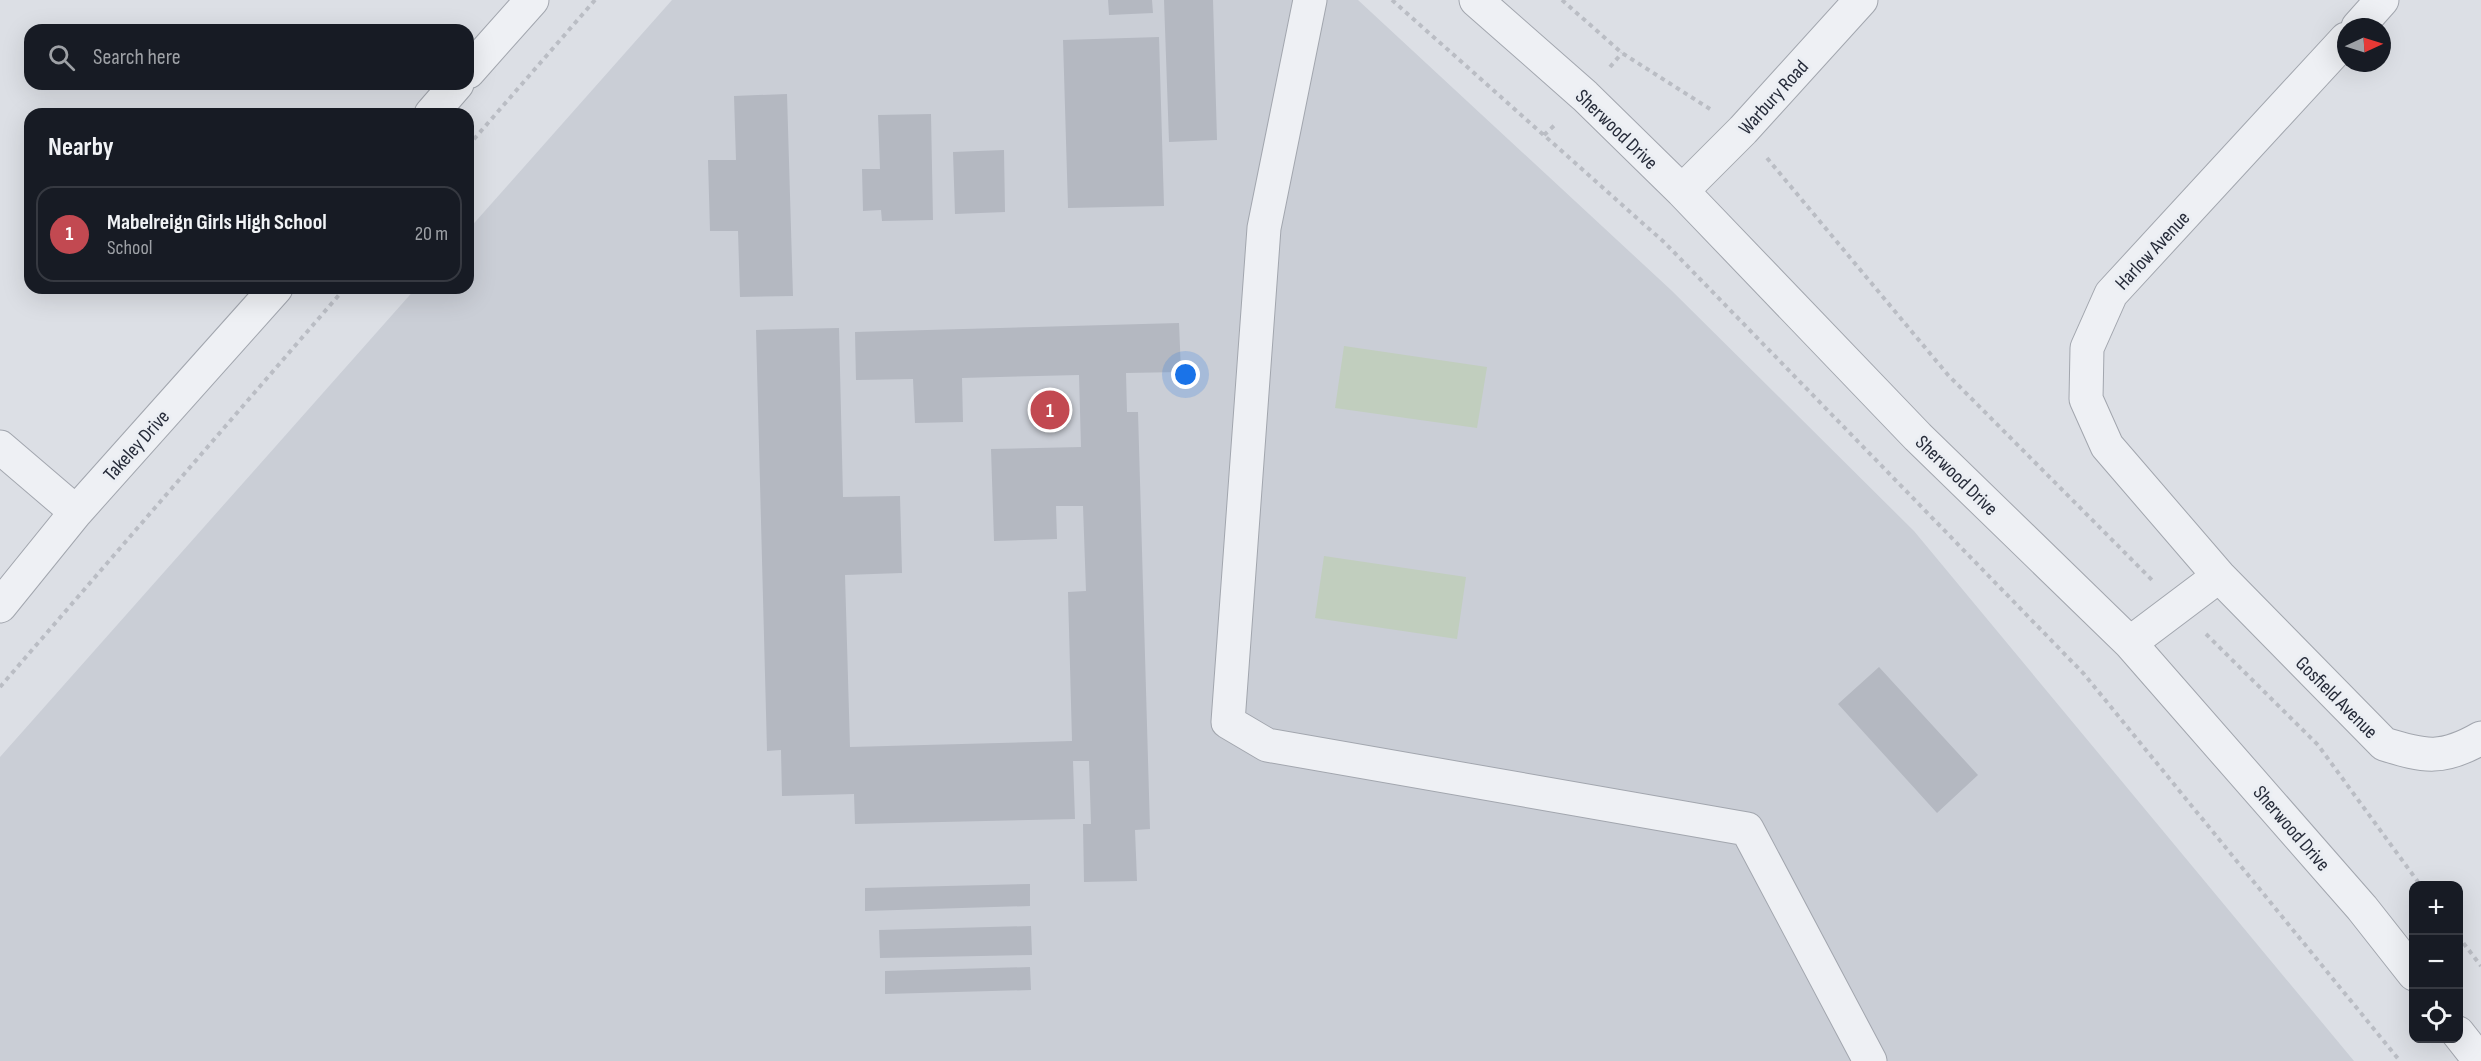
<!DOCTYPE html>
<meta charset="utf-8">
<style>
:root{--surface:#171b24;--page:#242831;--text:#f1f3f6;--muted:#9ea1a6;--line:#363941;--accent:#c24951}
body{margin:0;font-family:"Sofia Sans Condensed",sans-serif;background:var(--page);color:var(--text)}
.controls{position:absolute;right:18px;bottom:18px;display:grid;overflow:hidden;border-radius:12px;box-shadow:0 6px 24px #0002}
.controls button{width:54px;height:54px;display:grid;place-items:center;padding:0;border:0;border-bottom:2px solid var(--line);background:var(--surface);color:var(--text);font:30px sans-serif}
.compass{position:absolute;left:2337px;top:18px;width:54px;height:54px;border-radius:50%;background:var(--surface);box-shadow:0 6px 24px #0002;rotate:86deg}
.you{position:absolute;left:1186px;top:375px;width:21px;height:21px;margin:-15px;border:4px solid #fff;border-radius:50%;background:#1a73e8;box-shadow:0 0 0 9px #1a73e833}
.badge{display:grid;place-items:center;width:39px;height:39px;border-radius:50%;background:var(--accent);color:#fff;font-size:20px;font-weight:700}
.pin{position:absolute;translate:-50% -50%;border:3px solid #fff;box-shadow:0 2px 6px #0006}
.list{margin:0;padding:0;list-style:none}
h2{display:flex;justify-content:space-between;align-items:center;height:78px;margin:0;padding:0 24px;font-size:26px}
h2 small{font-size:20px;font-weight:400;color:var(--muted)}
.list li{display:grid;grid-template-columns:39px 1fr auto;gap:18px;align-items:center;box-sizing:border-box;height:96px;margin:0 12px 12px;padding:0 12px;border:2px solid var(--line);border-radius:18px}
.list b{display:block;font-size:22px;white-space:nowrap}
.list p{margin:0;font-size:20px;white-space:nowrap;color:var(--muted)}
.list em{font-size:20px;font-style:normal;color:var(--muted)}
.icon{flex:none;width:33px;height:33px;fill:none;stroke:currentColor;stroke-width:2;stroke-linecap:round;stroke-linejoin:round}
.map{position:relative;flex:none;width:2481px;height:1061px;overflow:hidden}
.search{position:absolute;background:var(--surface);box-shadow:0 6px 24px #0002;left:24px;top:24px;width:450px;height:66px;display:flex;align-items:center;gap:15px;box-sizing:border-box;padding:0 21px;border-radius:18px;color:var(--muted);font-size:22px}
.panel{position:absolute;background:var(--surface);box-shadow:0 6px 24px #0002;left:24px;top:108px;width:450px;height:186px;border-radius:18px}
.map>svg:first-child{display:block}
.built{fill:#caced6}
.green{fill:#c1cebe}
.building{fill:#b4b8c1}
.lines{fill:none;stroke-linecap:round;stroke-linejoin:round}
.minor-casing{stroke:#a2a6ae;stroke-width:35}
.path{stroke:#babdc4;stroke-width:4;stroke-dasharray:4.5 4.5;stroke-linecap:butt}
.minor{stroke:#eef0f4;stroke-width:33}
.labels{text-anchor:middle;stroke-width:6;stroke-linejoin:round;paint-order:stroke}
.street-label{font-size:20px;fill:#272c3a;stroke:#ebeef3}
</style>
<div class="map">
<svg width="2481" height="1061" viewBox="0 0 2481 1061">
<rect width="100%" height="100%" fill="#dcdfe5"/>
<path class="built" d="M672,0H1358L1671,290L1914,531L2354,1061H0V757L416,288H468V230Z"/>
<path class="green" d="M1344,346L1487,367L1477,428L1335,408Z
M1324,556L1466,577L1457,639L1315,618Z"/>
<path class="building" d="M1108,0H1152L1153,13L1109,15Z
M1164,0H1213L1217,140L1169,142Z
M1159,37L1164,206L1068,208L1063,40Z
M787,94L793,296L740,297L738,231H710L708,160H736L734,96Z
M931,114L933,220L882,221L881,210L863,211L862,169H880L878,115Z
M1004,150L1005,212L955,214L953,152Z
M1179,323L1181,372L1126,373L1127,412H1138L1150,829L1135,830L1137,881L1084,882L1083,824H1091L1089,761H1073L1075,819L855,824L854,794L782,796L781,750L767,751L756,330L839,328L843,497L900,496L902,573L845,575L850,747L1072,741L1068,592L1086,591L1083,506H1056L1057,539L994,541L991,449L1081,447L1079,375L962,378L963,422L915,423L913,379L856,380L855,332Z
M1879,667L1978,775L1937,813L1838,704Z
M1030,884V906L865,911V888Z
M1031,926L1032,955L880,958L879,930Z
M1030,967L1031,990L885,994V971Z"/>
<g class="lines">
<g class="minor-casing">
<path id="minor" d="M1310,0L1264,228L1228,722L1267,745L1747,829L1870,1061
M1476,0L1585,96L1682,191L1918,437L2130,643L2362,908L2414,974
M2358,27L2382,0
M2346,39L2111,294L2087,348L2086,399L2107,446L2219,576L2384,744C2425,757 2443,760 2481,738
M468,72L532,0
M431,114L457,84
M1682,191L1743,130L1861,0
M0,447L76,512
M0,606L76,512L276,288
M2130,643L2219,576
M2458,1033L2480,1061"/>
</g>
<path class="path" d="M1392,0L1665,243L2084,674L2400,1061
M1562,0L1622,53L1710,109
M1610,67L1622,53
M1544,135L1557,123
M468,146L595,0
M1767,158L1948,375L2152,580
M2206,634L2318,745L2421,886
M0,687L345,288
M2458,936L2481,966"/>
<use href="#minor" class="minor"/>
</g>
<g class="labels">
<g class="street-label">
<text transform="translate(1773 97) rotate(-48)" y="7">Warbury Road</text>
<text transform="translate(1617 129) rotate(44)" y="7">Sherwood Drive</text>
<text transform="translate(2152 250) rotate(-47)" y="7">Harlow Avenue</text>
<text transform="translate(136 445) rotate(-48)" y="7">Takeley Drive</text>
<text transform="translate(1957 475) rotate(44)" y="7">Sherwood Drive</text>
<text transform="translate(2337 697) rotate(45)" y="7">Gosfield Avenue</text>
<text transform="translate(2292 828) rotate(49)" y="7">Sherwood Drive</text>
</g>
</g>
</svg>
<div class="controls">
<button>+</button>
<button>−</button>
<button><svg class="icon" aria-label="locate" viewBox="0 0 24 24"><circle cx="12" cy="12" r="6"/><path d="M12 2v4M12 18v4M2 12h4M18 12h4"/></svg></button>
</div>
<svg class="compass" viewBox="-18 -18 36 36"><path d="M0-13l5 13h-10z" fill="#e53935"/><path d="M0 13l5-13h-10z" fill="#9ea1a6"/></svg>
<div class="you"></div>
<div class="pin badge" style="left:1050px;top:410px">1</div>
<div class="search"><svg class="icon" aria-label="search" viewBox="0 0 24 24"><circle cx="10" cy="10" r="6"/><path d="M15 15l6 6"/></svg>Search here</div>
<section class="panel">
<h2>Nearby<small></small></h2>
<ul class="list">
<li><span class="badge">1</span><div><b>Mabelreign Girls High School</b><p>School</p></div><em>20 m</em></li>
</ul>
</section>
</div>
